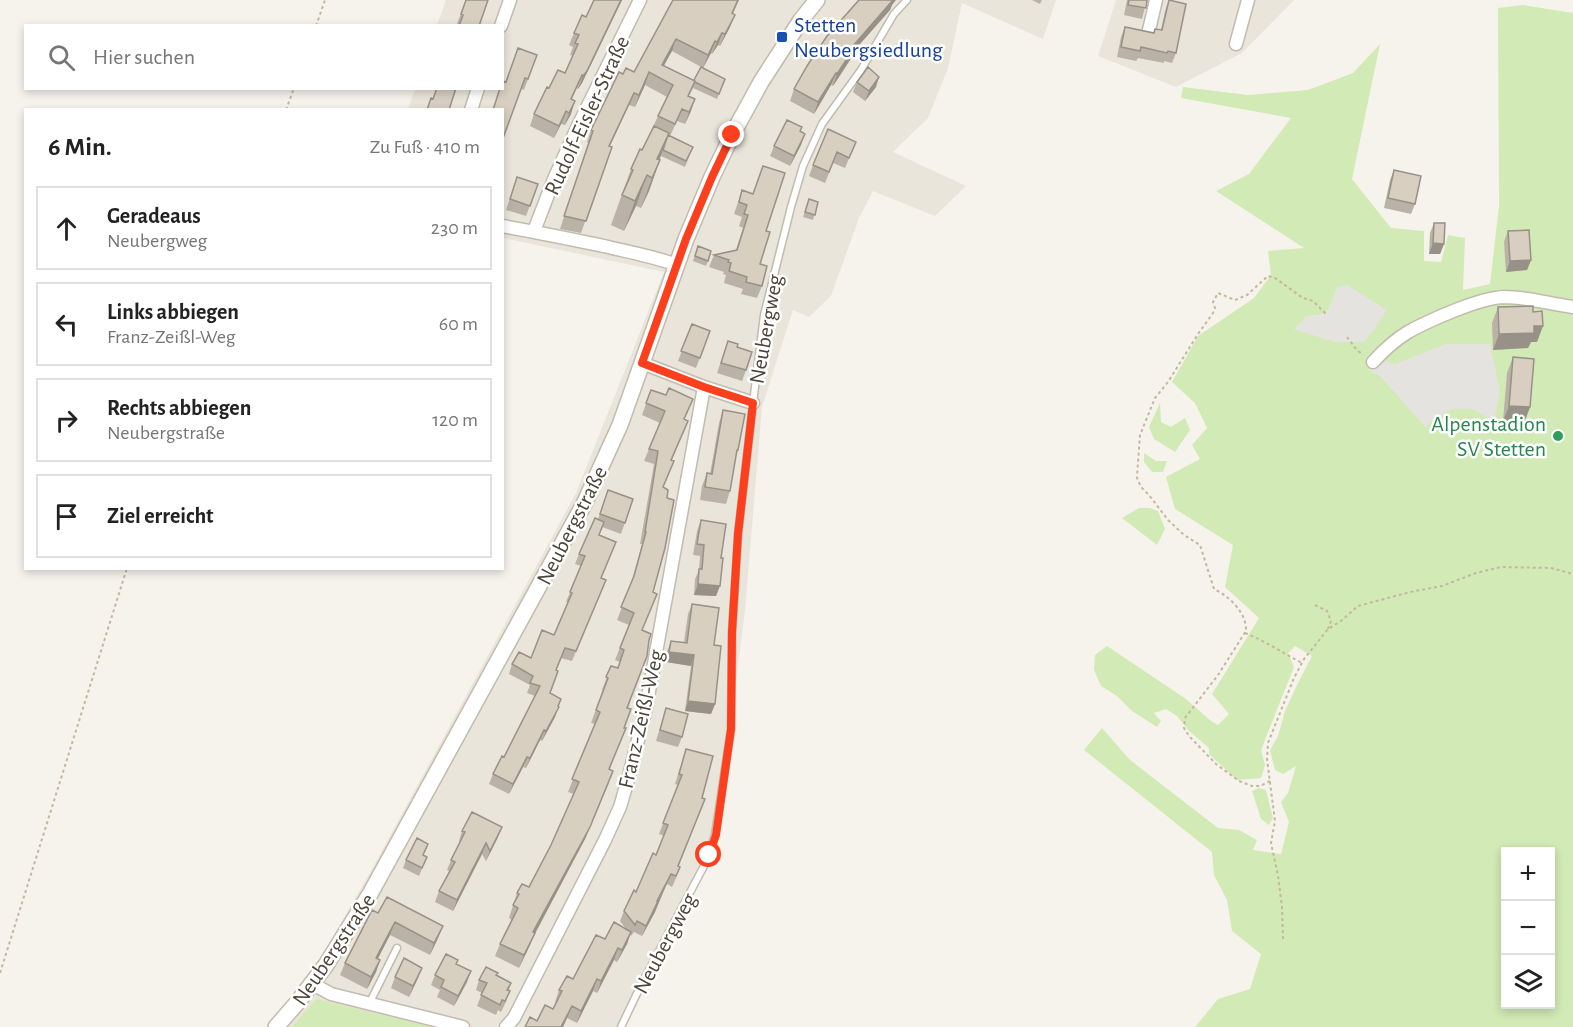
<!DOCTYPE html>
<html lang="de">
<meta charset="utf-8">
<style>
:root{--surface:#fff;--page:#f2f2f2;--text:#222;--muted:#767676;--line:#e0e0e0}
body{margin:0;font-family:"Alegreya Sans",sans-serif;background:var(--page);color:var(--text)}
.controls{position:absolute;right:18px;bottom:18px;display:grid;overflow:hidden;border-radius:0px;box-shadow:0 3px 9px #0003}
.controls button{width:54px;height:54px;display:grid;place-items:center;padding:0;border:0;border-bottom:2px solid var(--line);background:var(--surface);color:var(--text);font:30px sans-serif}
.stop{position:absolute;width:18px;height:18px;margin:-14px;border:4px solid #fc3f1d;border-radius:50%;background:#fff}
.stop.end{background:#fc3f1d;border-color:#fff;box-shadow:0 2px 6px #0008}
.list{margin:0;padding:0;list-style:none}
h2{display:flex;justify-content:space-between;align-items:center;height:78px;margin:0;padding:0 24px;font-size:26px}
h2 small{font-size:20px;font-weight:400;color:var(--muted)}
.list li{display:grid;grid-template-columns:39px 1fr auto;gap:18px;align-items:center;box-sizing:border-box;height:84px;margin:0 12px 12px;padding:0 12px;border:2px solid var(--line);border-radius:0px}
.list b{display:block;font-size:22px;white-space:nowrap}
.list p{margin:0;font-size:20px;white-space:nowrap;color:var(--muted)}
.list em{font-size:20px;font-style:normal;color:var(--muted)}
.icon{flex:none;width:33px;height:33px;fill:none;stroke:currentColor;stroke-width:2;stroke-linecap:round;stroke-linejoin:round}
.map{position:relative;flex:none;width:1573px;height:1027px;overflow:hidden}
.search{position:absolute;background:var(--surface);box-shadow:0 3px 9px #0003;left:24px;top:24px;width:480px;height:66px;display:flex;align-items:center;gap:15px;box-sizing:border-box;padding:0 21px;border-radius:0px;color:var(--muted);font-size:22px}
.panel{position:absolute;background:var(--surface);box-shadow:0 3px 9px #0003;left:24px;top:108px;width:480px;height:462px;border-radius:0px}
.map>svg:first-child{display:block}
.residential{fill:#eae5da}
.green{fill:#d2eab5;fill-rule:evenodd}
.parking{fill:#e5e3e0}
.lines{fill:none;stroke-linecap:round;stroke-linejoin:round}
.service-casing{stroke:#c2bbae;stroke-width:9}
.minor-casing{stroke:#c2bbae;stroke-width:15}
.tertiary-casing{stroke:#c2bbae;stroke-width:18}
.path{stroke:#c4b79f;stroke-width:2;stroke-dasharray:3 3;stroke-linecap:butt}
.service{stroke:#fff;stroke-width:6}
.minor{stroke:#fff;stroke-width:12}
.tertiary{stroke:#fff;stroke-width:15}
.wall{fill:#bab2a6}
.shaded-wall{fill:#979187}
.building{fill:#d8cfc1;stroke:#979187;stroke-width:1.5}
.route{stroke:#fc3f1d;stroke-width:8}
.transit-dot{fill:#1a4fb4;stroke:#fff;stroke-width:2}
.leisure-dot{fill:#2e9e5b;stroke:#fff;stroke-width:2}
.labels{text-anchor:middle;stroke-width:5;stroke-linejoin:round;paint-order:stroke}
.transit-label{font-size:22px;fill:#164399;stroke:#fff;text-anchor:start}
.street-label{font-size:22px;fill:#4b4439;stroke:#fff}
.leisure-label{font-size:22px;fill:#27864d;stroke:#fff;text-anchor:end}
</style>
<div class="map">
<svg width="1573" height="1027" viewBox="0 0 1573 1027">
<rect width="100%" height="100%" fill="#f6f3ec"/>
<path class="residential" d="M446,0H1056L1043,39L962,3L948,68L928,118L893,152L966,186L935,216L873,191L859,218L831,296L809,317L793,310L762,407L745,610L714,856L622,1027H281L372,869L576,493L664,272L503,238L502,110L408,109L415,89L502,88V26L437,25Z
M1116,0H1294L1242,53L1176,87L1098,56Z"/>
<path class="green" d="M1523,5L1573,13V1027H1195L1218,999L1250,989L1261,954L1232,931L1227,900L1214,875L1212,852L1084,750L1102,728L1130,760L1218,828L1239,830L1257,840L1253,850L1281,854L1289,822L1281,802L1288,793L1296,766L1283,774L1275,770L1270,750L1278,736L1285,711L1298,683L1312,656L1295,646L1288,653L1294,667L1261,750L1265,765L1261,778L1237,780L1209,754V748L1189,731L1177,716L1166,709L1154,713L1161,721L1157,727L1132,711L1117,696L1101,686L1094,670L1095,655L1107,646L1186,699L1211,721L1218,725L1229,714L1212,694L1259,618L1225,587L1233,545L1175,509L1166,477L1200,459L1192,445L1207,428L1195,403L1172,382L1198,336L1254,298L1271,275L1268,251L1304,248L1216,191L1249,174L1291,118L1181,98L1183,87L1248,95L1308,90L1353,73L1380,44L1352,179L1391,228L1424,231V261L1441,262L1448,235L1465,238L1463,290L1490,284L1499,206L1498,8ZM1337,287L1336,342L1295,329L1307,316L1326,314L1334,298ZM1506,852H1550V1004H1506Z
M1160,403L1161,422L1171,427L1185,418L1190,430L1175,452L1154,439L1149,427Z
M1144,453L1156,461H1167L1163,472H1152L1144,462Z
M1139,508H1150L1158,511L1165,529L1157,545L1122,518Z
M1259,788L1266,790L1273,818L1269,825L1261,819L1252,791Z
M316,999L432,1027H292Z"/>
<path class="parking" d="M1347,285L1387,310L1365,342H1336L1294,329L1307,316L1326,314L1334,298L1337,287Z
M1446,344H1490L1500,390L1494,421L1473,409H1452L1434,418L1426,428L1381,377L1369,370L1373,362L1377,358L1395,364Z"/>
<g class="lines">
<g class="service-casing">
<path id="service" d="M369,1004L397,948
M621,1027L641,985L704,866L715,835L731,729L732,632L738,534L753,403L764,315L791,207L803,166L822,124L861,70L894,14L907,0"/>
</g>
<g class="minor-casing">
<path id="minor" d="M501,26L510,0
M1149,30L1156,0
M1236,44L1248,0
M471,110L478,88
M502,226C537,232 570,239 604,246C628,252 653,256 677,265
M534,231L554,179L577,128L640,0
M1373,362C1383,351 1395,340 1408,332C1430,320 1479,298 1504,297C1527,297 1550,304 1573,307
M642,363L704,387L753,403
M313,984L331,994L463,1027
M506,1027L514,1018L605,840L620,807L629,776L646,708L704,387"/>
</g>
<g class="tertiary-casing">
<path id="tertiary" d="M276,1027L297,1003L326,965L370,894L584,504L620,425L686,239L712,177L732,135L761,82L801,20L817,0"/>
</g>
<path class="path" d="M316,26L325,0
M286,110L294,88
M1347,337L1356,349L1363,355
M1315,605L1327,611L1331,621L1328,629
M1245,633C1265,641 1283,653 1302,663
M1270,781L1260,786H1252L1239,781L1216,764L1189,736L1184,728L1185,718L1218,675L1246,631C1247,613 1229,596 1214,589L1200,545L1184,535L1168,520L1149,495L1141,487L1137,478L1139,448L1140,435L1155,398L1168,382L1198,334L1213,313L1215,308L1213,302L1218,293L1235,300L1247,295L1268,276L1275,278L1303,298L1313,301L1326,314
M1283,939L1282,907L1278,876L1271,843L1275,821L1267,759L1268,743L1294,678L1304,659L1328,629L1341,621L1358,606L1410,592L1442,586L1476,573L1501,567L1551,568L1573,574
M0,973L127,568"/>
<use href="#service" class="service"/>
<use href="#minor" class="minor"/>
<use href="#tertiary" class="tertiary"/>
</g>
<path class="wall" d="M466,0L479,26L457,24Z
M594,0H622L582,83L578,89L577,88L572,99L571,114L565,125L561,124L554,138L530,126L534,114L549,88L565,73L573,56L570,55L573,47L569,45L574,33L586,17Z
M673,0H739L733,14L730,27L720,46L718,45L712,54L711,53L703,68L672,51L664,66L694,80L725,79L717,99L693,88L689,96L691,111L685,124L677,121L670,136L693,147L685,167L661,156L649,191L641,208L636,206L624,231L611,225L631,169L642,150L667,97L645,85L635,107L629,105L610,146L612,147L581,233L560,229L588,143L587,142L591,130L623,74L634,72Z
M1032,0H1042L1040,4Z
M1127,0H1147L1142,19L1124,15Z
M1169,0L1176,53L1172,63L1164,61V63L1138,58L1136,61L1117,57L1121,37L1125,27L1153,33L1155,29L1161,30L1165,11Z
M892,5L890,10L852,53L850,60L833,86L831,85L814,114L790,101L794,89Z
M537,55L524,90L506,82Z
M857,82L876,87L865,101L853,92Z
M800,131L801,145L790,166L770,156L774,146Z
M856,142L845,168L833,163L825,183L809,176L813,165Z
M1394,170L1415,204L1411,214L1384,208L1390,180Z
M517,177L538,184L526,216L506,210Z
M742,190L766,231L760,264L762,286L757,298L741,294L743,289L724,283L726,275L723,274L724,272L709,267L714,255L736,250L743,228L739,226L742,217L734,214Z
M809,199L818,202L813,220L803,217Z
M1434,223L1444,244L1440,254H1429L1430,233Z
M1508,231L1531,260L1527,270L1506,272L1504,242Z
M698,246L708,261L706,266L693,261Z
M1498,307L1533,312L1537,342H1531L1528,348L1493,350L1492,323Z
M692,324L710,331L696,368L678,361Z
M728,341L737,347L746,370L742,381L717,373Z
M1513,357L1530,407L1524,423L1503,421L1507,373Z
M651,390L688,411L684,420L688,421L672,460L663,488L652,606L642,630L649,641L628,708L624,728L610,769L609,783L585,839L535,933L530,945L519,968L495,956L500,944L512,920L509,918L517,893L529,887L551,845L574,794L568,792L595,724L591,723L603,690H602L611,666L618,668L620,662L615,660L629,625L617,620L631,584L642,544H640L654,464L644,461L660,423L642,415Z
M723,410L738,450L736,456L730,491L726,504L700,500L702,486L707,473L710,474L719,423Z
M608,490L633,499L621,534L602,527L599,535L612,552L601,578L602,590L572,661L561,658L556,670L550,693L561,699L555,717L542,741L540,740L526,768L523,767L509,794L489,784L493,774L504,757L535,696L527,693L530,685L509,674L512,664L531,658L554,635L568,602H566L581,566L575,564L579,554L598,519Z
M701,520L721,558L716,596L694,595L695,579L699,570L700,556L693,555L697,531Z
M692,604L714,645L715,704L711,714L685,711L691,666L666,662L667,651L671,641L684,642L688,614Z
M666,708L682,737L678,747L656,741Z
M686,749L678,866L676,878L672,887L667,884L658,901L655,912L642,936L634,932L631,936L630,934L627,944L617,962L614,960L597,993L593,991L577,1023L567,1018L563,1027H525L537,1021L553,1009L556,1003L555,1002L559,990L573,979L605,939L626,929L620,921L624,911L636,892L656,855L664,836L659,834L678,785L675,784Z
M462,831L498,837L486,861L482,854L453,911L435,902L439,891L449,871L447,870L451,860L460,842L459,841Z
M424,855L427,857L419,876L403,868L406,860Z
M378,913L443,926L438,938L430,955L390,935L378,958L380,960L376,972L367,989L340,975L345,963Z
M456,964L467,982L454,1006L437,997L440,990L431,985L435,975Z
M497,976L511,983L506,1002L501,1012L498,1010L496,1015L477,1006L482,993L476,990L479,980Z
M395,977L418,978L409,997L391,988Z"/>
<path class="shaded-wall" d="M621,0H622L582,83L578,89L583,76Z
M892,0H896L892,5L890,10L852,53L850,60L833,86L837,74L852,47Z
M735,15L730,27L720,46L725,34Z
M722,33L718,45L712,54L717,42Z
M676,39L672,51L657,77L662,65Z
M715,41L711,53L703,68L708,55Z
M649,72L645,85L635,107L639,95Z
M836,73L831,85L814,114L818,102Z
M879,77L876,87L865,101L869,91Z
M634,93L629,105L604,158L609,146Z
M695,99L691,111L685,124L689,112Z
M575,101L571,114L565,125L569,113Z
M566,111L561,124L554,138L559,126Z
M669,133L658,163L657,159Z
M805,134L801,145L790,166L794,156Z
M660,160L649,191L641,208L652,178Z
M647,175L636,206L624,231L635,201Z
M1433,243L1444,244L1440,254H1429Z
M1531,260L1527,270L1506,272L1510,261Z
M1534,326H1543L1537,342H1531L1528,348L1493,350L1499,334Z
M1509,406L1530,407L1524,423L1503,421Z
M698,584L720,586L716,596L694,595Z
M669,652L694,655L691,666L666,662Z
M561,699L555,717L542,741L546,731Z
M688,701L715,704L711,714L685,711Z
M544,730L540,740L526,768L530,758Z
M527,757L523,767L509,794L513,784Z
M613,771L585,839L529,945L533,932Z
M502,827L498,837L486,861L490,851Z
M486,843L482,854L453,911L457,900Z
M671,874L655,912L642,936L646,926Z
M395,922L390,935L372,970L376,958Z
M443,926L438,938L430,955L434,943Z
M631,932L627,944L617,962L622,950Z
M535,933L530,945L519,968L524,955Z
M618,948L614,960L597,993L601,981Z
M380,960L376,972L367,989L371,977Z
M422,968L418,978L409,997L413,986Z
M471,971L467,982L454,1006L458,996Z
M597,979L593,991L577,1023L581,1011Z
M572,1006L567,1018L563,1027H561Z"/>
<path class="building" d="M466,0H488L479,26H459L463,15L461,14Z
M594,0H621L587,71L583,76L582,75L571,99L575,101L569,113L566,111L559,126L534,114L547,87L549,88L558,70L565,73L578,44L575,43L579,35L574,33L582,15L586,17Z
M673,0H738L732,13L735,15L725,34L722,33L717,42L715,41L708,55L676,39L662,65L695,81L688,96L695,99L689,112L682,109L675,124L658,116L673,85L649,72L639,95L634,93L609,146L612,147L586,221L564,216L593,131L591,130L619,72L623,74L626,68L634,72Z
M859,0H893L852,47L854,48L837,74L836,73L818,102L794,89L807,66L827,36Z
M1129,0H1147L1146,8L1128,5Z
M1169,0L1186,4L1176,53L1168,51L1167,53L1141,47L1140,51L1121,47L1125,27L1154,33L1155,29L1162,30Z
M518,48L537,55L528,79L525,78L502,141V110H493L500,88H502L503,81L506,82Z
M701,67L725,79L719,94L695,82V81L694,80Z
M868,67L879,77L869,91L857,82Z
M437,88H456L449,110H427L431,98L433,99Z
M787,120L802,127L800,131L805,134L794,156L774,146Z
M654,126L669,133L657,159L660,160L652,178L647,175L635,201L622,195L633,170L631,169L640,149L642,150Z
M828,129L856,142L849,158L837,152L829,172L813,165Z
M668,135L693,147L686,161L663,150Z
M763,166L785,173L766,231L770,232L760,264L767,266L762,286L746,282L747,277L729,271L731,263L728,262L729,260L714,255L737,250L748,215L744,214L747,205L739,202L742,190L753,194Z
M1394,170L1421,176L1415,204L1388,198Z
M517,177L538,184L530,206L510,199Z
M809,199L818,202L815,215L805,212Z
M1434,223H1445L1444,244L1433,243Z
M1529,230L1531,260L1510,261L1508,231Z
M698,246L711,251L708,261L695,256Z
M1533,306V312L1542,311L1543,326H1534V333L1499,334L1498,307Z
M692,324L710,331L700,358L681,351Z
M728,341L738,344L737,347L752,352L746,370L721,363Z
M1513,357L1534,359L1530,407L1509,406Z
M669,388L693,399L684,419L688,421L671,460L674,461L663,487L668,490L667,498L674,500L665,548L653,592L657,594L642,630L651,634L649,640L647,656L627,708L631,709L624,728H626L609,769L613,771L590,827L533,932L535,933L524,955L500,944L518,908L513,905L519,894L517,893L522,884L529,887L551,845L579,782L572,779L600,712L596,710L608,678L606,677L611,666L618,668L624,650L620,648L634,613L621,607L634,576L646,532H645L658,451L649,449L665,411L646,403L651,390L666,395Z
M723,410L745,414L738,450H737L730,491L705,487L707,473L712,474Z
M608,490L633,499L625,523L600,514Z
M595,518L604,522L599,535L616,542L601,578L606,580L576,651L565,648L556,670L558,671L550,693L561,699L558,706L559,707L546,731L544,730L530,758L527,757L513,784L493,774L502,756L504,757L540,686L530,683L533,676L512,664L519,652L531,658L542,630L554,635L572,593L570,592L585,556L579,554Z
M701,520L726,524L721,558H723L720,586L698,584L699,569H702L704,545L697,544Z
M692,604L719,608L714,645L721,646L715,704L688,701L694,655L669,652L671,641L687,643Z
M666,708L688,714L682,737L660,730Z
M686,749L713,756L702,798L705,799L678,866L680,867L676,876L671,874L657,901H658L646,926L637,921L635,925L624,911L634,890L636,892L653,853L656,855L668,825L663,823L682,775L679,774Z
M472,812L502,827L490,851L486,843L457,900L439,891L455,862L451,860L465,832L462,831Z
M417,838L428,844L423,855L427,857L422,868L406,860Z
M387,897L443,926L434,943L395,922L376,958L380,960L371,977L345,963L372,910L378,913Z
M614,922L631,932L622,950L618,948L601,981L597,979L581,1011L572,1006L561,1027H525L530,1017L537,1021L545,1005L553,1009L562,991L559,990L567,976L573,979L596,935L605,939Z
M446,954L458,960L456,964L471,971L458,996L441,987L444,980L435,975Z
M404,958L422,968L413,986L395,977Z
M486,967L498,973L496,975L511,983L507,990L510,991L505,1001L502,1000L500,1005L481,995L487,983L479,980Z"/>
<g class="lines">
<path class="route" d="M709,855L716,835L731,729L732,632L738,534L753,403L704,387L642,363L686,239L712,177L732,135"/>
</g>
<rect class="transit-dot" x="776" y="31" width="12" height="12" rx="3"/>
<circle class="leisure-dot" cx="1558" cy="436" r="6"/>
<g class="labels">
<g class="transit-label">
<text x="794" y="32">Stetten<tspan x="794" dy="25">Neubergsiedlung</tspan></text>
</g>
<g class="street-label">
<text transform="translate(586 115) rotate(-65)" y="8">Rudolf-Eisler-Straße</text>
<text transform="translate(765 329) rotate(-80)" y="8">Neubergweg</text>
<text transform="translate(571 525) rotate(-63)" y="8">Neubergstraße</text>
<text transform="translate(640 719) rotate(-77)" y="8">Franz-Zeißl-Weg</text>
<text transform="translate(664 943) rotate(-62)" y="8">Neubergweg</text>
<text transform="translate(333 949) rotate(-56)" y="8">Neubergstraße</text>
</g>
<g class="leisure-label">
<text x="1546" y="431">Alpenstadion<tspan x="1546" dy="25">SV Stetten</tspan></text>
</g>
</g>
</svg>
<div class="controls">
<button>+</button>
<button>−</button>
<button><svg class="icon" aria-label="layers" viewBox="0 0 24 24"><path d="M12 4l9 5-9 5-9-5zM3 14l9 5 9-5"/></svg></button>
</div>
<div class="stop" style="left:709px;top:855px"></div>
<div class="stop end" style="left:732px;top:135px"></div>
<div class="search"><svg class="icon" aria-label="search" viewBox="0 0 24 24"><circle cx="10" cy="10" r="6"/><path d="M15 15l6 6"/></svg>Hier suchen</div>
<section class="panel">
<h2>6 Min.<small>Zu Fuß · 410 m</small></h2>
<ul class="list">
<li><svg class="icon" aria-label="ahead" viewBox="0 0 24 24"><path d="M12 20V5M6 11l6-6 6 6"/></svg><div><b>Geradeaus</b><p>Neubergweg</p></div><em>230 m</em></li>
<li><svg class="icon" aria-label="left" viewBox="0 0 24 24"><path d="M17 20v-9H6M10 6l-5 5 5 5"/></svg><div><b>Links abbiegen</b><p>Franz-Zeißl-Weg</p></div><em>60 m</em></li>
<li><svg class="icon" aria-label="right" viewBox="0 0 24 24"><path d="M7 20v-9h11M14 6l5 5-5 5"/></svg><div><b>Rechts abbiegen</b><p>Neubergstraße</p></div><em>120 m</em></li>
<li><svg class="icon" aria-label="arrive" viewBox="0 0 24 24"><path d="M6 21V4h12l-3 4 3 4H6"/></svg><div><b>Ziel erreicht</b></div></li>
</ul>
</section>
</div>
